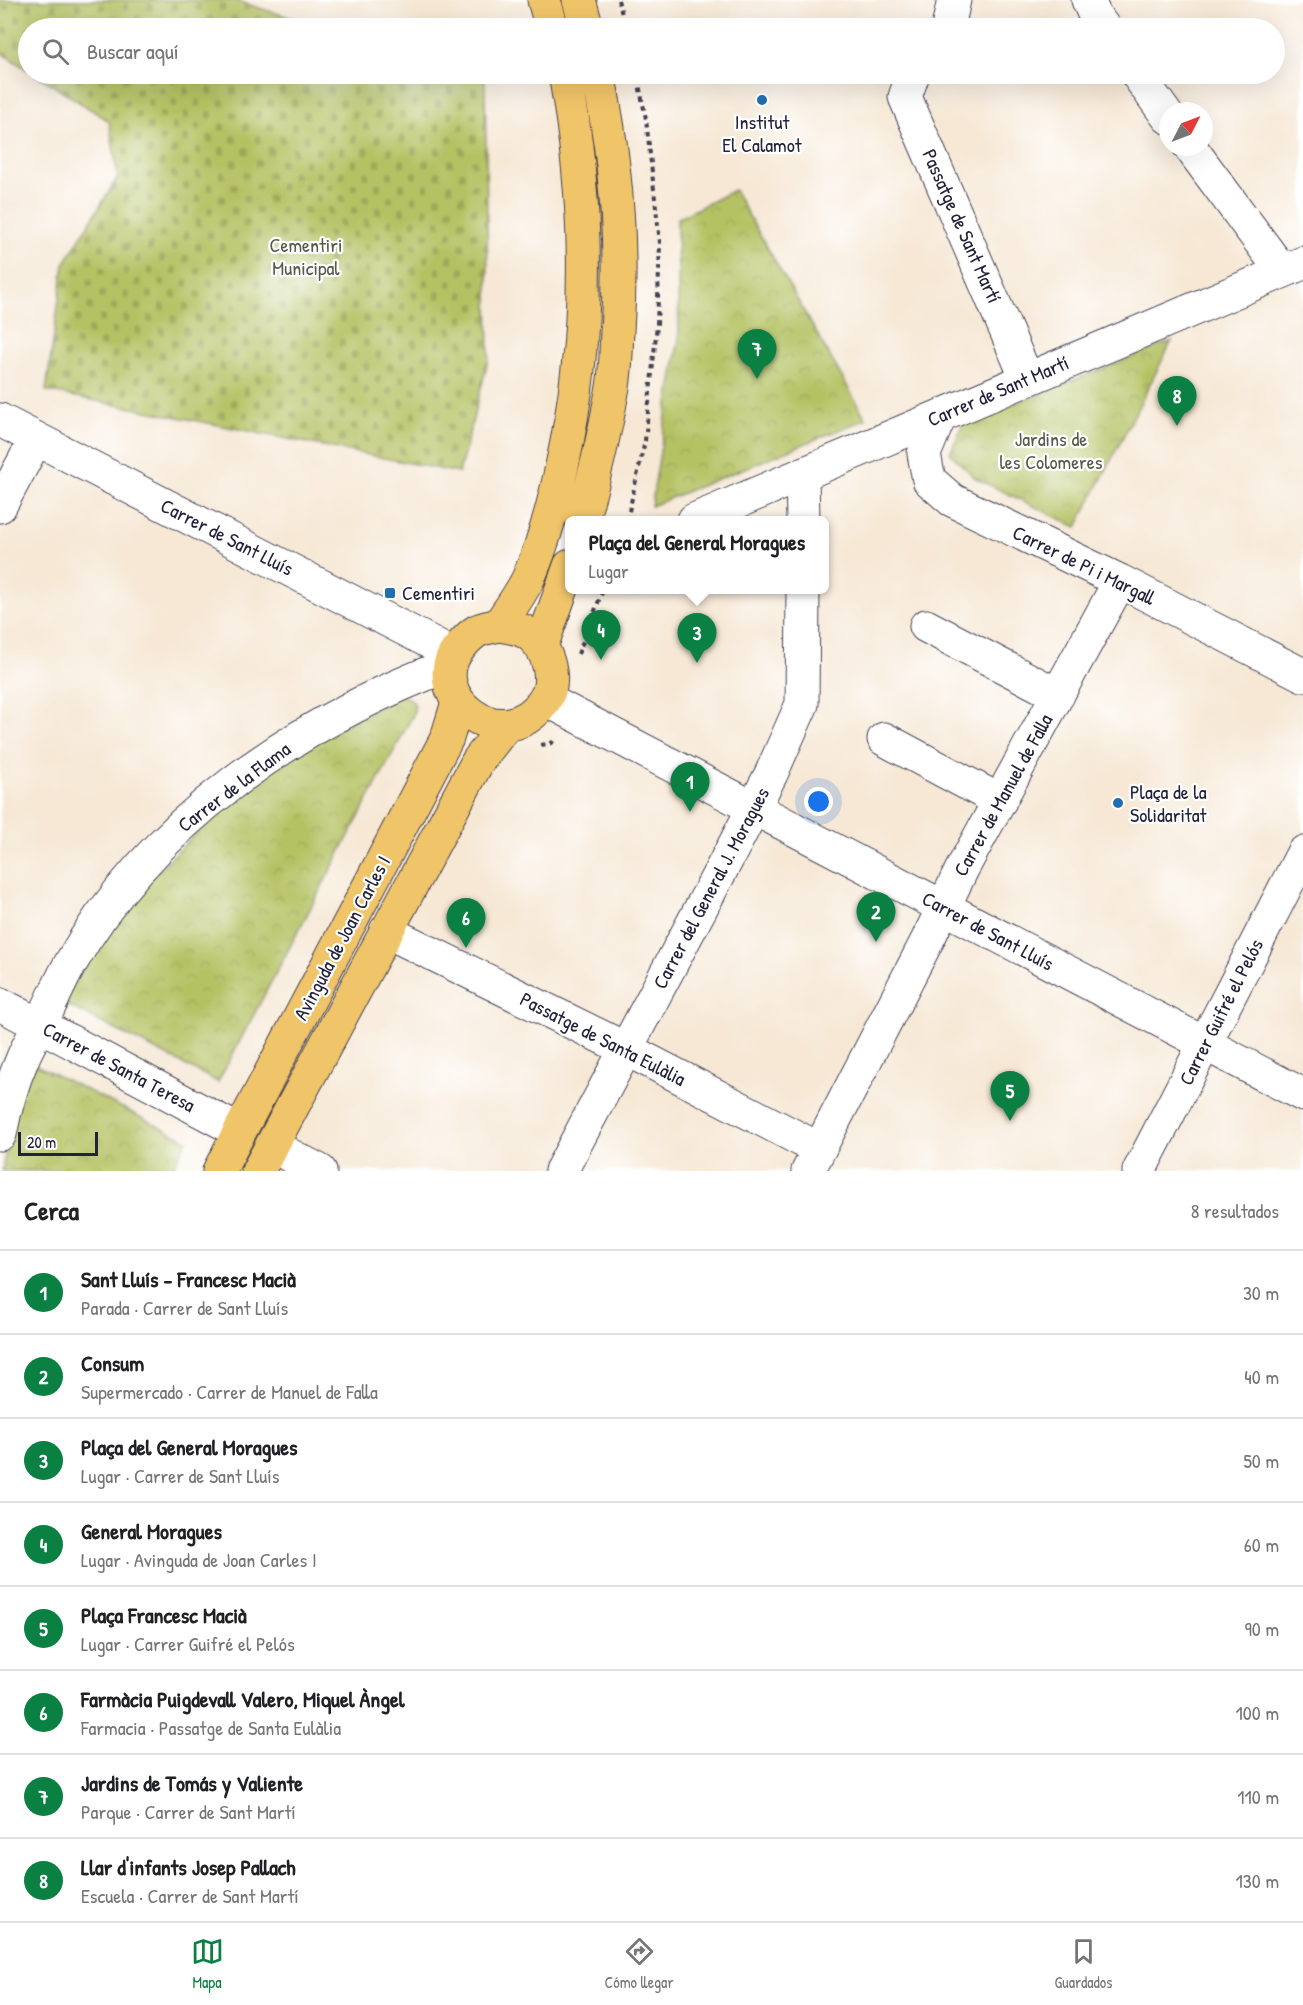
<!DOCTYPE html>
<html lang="es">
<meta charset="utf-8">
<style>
:root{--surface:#fff;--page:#f2f2f2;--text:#202124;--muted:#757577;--line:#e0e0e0;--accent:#0b8043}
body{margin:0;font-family:"Patrick Hand",sans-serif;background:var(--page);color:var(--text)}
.compass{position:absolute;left:1159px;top:102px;width:54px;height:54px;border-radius:50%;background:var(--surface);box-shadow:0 6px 24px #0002;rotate:48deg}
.scale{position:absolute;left:18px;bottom:15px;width:80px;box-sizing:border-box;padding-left:6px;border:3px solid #22223b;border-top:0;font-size:16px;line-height:21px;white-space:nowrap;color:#22223b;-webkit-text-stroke:4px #fff;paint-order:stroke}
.you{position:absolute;left:819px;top:802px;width:21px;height:21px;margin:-15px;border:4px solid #fff;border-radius:50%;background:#1a73e8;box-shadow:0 0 0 9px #1a73e833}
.badge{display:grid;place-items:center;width:39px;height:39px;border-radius:50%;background:var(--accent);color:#fff;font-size:20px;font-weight:700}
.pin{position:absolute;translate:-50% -50px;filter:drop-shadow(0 2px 3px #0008)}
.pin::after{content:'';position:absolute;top:32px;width:21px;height:18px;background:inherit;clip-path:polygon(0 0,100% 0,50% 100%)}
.popup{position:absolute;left:565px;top:516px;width:264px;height:78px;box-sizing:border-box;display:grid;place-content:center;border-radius:9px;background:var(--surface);filter:drop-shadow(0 2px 4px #0005);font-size:20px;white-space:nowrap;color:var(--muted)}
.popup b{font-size:22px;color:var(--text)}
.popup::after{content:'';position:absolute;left:50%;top:100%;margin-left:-12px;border:12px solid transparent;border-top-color:var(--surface)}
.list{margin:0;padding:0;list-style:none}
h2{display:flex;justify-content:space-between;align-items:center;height:78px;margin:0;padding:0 24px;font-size:26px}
h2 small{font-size:20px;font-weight:400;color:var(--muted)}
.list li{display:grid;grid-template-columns:39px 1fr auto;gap:18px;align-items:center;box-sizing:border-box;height:84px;padding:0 24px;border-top:2px solid var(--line)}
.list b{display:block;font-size:22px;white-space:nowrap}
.list p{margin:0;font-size:20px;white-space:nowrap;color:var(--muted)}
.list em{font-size:20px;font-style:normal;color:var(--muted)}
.icon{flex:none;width:33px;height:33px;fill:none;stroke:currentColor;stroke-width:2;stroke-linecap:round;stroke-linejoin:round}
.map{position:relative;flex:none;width:1303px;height:1171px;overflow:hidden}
.search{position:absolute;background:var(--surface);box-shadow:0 6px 24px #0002;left:18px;right:18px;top:18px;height:66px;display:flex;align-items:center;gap:15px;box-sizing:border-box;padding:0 21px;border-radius:33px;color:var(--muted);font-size:22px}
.sheet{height:750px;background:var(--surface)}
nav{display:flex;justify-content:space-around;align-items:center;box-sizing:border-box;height:84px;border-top:2px solid var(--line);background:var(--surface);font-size:16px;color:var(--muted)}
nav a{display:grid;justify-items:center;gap:3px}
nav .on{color:var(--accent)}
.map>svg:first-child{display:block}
.cemetery{fill:url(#cemetery-stones);stroke:#6c7250;stroke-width:1.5}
.park{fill:url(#park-crowns);stroke:#6c7250;stroke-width:1.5}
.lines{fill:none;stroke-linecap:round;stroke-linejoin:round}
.minor-casing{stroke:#424052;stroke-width:35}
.major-casing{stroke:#424052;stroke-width:35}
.path{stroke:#424052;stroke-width:4;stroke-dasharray:4.5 4.5;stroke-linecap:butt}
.minor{stroke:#fff;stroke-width:33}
.major{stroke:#f0c469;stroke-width:33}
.poi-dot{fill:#1f6fb2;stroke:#fff;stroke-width:2}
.labels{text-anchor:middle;stroke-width:4.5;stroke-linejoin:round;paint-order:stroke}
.poi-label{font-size:20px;fill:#22223b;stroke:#fff;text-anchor:start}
.street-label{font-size:20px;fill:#22223b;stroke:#fff}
.park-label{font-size:20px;fill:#555a49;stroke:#fff}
</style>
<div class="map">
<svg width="1303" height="1171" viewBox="0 0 1303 1171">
<defs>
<pattern id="cemetery-stones" width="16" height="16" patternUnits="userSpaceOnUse" patternTransform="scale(1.5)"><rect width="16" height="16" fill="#b5c264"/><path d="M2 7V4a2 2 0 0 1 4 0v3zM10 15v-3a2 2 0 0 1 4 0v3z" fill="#9ba658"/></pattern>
<pattern id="park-crowns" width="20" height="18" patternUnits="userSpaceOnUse" patternTransform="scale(1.5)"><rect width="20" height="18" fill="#b5c264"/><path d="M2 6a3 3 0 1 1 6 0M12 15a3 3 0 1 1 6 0" fill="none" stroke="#9ba658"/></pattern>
</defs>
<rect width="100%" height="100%" fill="#fff"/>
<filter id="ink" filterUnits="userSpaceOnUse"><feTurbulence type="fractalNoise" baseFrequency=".0167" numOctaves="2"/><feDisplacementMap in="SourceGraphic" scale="12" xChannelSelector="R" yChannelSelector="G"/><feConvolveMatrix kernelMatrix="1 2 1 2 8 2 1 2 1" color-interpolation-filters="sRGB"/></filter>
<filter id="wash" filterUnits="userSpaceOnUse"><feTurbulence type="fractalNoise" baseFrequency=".008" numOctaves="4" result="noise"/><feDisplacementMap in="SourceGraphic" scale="24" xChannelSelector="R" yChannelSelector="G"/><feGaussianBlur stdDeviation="1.35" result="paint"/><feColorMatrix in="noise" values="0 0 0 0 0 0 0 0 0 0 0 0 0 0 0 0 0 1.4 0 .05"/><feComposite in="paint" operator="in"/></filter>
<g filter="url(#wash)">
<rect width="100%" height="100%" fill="#f6e8d5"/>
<path class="cemetery" d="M0,0H234L324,28H28V70L0,52Z
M35,74H468L485,79L489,357L459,473L46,391L64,264L118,177L109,121Z"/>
<path class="park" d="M734,190L866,419L651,506L679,338L677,219Z
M1172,341L1077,527L975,478L950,453L963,424Z
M400,695L411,699L415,705L413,715L218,1082L63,1003L111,918L258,771Z
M28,1061L187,1140L171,1171H2L10,1128Z"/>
</g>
<g filter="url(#ink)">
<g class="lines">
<g class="minor-casing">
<path id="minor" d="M1088,0L1095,16L1104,28
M948,28L954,0
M913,74L905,97L1027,379
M1137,74L1168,117
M1190,147L1282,271
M940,416L924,454L929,480L952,500L1120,581L1303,675
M0,420L453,654
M802,476L803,520
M0,506L36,439
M694,520L1303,263
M926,626L1058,695
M545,699L1303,1095
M884,739L1000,801
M386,931L626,1049L819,1149
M0,1004L239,1131
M0,1134C5,1109 12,1083 22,1060C28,1044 38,1030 45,1015C53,999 60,982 69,966C150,822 297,722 449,665
M272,1146L320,1171
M561,1171L736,842L771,774L802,704L803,590
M808,1171L928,939L962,869L1120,581
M1139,1171L1303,853"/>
</g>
<g class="major-casing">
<path id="major" d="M544,0L552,28
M579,0L587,28
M582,520C595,476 605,432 613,387C616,369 616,350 617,332C623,245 616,159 598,74
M499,625C509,610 520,595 528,579C544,543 554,504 562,466C591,336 589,204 565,74
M499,625C510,627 520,628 529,634C548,648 558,681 544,701C501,761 420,693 460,647C465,641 470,635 477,631C483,628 492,627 499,625Z
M541,647L570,566
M219,1171L447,738L458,702
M258,1171L478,761L506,725"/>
</g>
<path class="path" d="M618,0L626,28
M627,520L645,441L657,325L660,243L646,119L637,74
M578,654L603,590
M541,745L552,743L555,738"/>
<use href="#minor" class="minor"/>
<use href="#major" class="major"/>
</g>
</g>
<g class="poi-dot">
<circle cx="762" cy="100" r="6"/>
<rect x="384" y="587" width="12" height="12" rx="3"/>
<circle cx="1118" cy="803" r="6"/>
</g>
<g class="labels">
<g class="poi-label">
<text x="762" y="129" text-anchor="middle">Institut<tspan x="762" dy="23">El Calamot</tspan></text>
<text x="402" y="600">Cementiri</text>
<text x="1130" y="799">Plaça de la<tspan x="1130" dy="23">Solidaritat</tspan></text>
</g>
<g class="street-label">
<text transform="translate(962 226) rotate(66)" y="7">Passatge de Sant Martí</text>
<text transform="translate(998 391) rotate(-23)" y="7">Carrer de Sant Martí</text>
<text transform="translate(227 537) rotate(27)" y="7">Carrer de Sant Lluís</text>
<text transform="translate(1084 565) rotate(26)" y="7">Carrer de Pi i Margall</text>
<text transform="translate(234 787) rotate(-37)" y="7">Carrer de la Flama</text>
<text transform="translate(1003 795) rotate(-61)" y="7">Carrer de Manuel de Falla</text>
<text transform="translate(711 888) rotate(-62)" y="7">Carrer del General J. Moragues</text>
<text transform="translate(988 931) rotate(28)" y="7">Carrer de Sant Lluís</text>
<text transform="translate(342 938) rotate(-62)" y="7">Avinguda de Joan Carles I</text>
<text transform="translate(1221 1012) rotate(-63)" y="7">Carrer Guifré el Pelós</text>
<text transform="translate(603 1039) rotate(27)" y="7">Passatge de Santa Eulàlia</text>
<text transform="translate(119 1067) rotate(28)" y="7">Carrer de Santa Teresa</text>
</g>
<g class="park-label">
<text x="306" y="252">Cementiri<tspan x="306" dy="23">Municipal</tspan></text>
<text x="1051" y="446">Jardins de<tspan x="1051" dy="23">les Colomeres</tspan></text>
</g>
</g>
</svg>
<svg class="compass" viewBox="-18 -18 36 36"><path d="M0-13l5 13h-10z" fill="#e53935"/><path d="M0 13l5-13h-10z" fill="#757577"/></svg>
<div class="scale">20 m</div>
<div class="you"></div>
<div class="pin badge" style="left:690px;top:812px">1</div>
<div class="pin badge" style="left:876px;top:942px">2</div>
<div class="pin badge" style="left:697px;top:663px">3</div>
<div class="popup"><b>Plaça del General Moragues</b>Lugar</div>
<div class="pin badge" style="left:601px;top:660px">4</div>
<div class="pin badge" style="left:1010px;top:1121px">5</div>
<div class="pin badge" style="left:466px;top:948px">6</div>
<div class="pin badge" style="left:757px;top:379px">7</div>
<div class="pin badge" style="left:1177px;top:426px">8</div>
<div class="search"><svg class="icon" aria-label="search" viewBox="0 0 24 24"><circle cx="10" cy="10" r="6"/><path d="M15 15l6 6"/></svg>Buscar aquí</div>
</div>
<section class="sheet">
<h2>Cerca<small>8 resultados</small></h2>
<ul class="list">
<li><span class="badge">1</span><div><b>Sant Lluís - Francesc Macià</b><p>Parada · Carrer de Sant Lluís</p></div><em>30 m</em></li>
<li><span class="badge">2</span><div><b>Consum</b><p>Supermercado · Carrer de Manuel de Falla</p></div><em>40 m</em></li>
<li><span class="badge">3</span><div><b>Plaça del General Moragues</b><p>Lugar · Carrer de Sant Lluís</p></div><em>50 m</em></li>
<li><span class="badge">4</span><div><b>General Moragues</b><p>Lugar · Avinguda de Joan Carles I</p></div><em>60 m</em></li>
<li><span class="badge">5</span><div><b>Plaça Francesc Macià</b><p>Lugar · Carrer Guifré el Pelós</p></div><em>90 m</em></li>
<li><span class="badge">6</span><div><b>Farmàcia Puigdevall Valero, Miquel Àngel</b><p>Farmacia · Passatge de Santa Eulàlia</p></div><em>100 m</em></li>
<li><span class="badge">7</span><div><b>Jardins de Tomás y Valiente</b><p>Parque · Carrer de Sant Martí</p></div><em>110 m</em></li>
<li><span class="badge">8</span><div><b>Llar d'infants Josep Pallach</b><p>Escuela · Carrer de Sant Martí</p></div><em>130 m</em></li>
</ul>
</section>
<nav>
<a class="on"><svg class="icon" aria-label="map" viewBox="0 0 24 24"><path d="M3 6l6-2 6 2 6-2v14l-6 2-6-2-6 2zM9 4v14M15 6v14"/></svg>Mapa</a>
<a><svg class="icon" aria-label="directions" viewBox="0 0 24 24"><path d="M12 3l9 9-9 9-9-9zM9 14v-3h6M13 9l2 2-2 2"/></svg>Cómo llegar</a>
<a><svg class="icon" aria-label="saved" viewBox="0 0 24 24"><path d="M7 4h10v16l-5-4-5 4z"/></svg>Guardados</a>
</nav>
